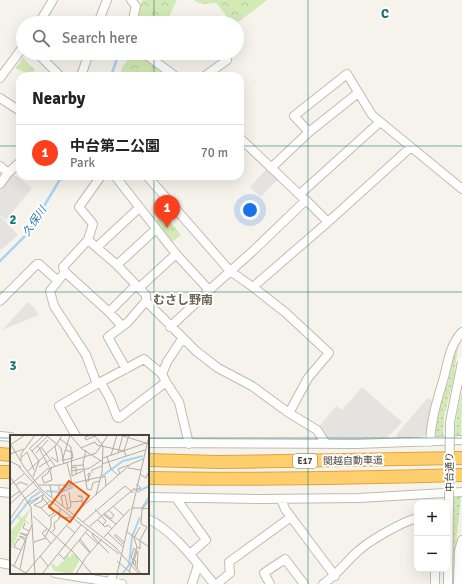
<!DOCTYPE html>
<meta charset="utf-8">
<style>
:root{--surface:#fff;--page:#f2f2f2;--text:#222;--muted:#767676;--line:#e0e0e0;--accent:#fc3f1d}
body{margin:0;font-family:Signika,"Noto Sans JP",sans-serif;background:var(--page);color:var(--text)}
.controls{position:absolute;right:12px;bottom:12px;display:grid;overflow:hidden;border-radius:8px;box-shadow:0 4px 16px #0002}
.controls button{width:36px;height:36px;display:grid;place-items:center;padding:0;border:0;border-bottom:1px solid var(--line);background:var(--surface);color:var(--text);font:20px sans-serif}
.you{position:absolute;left:250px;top:210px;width:14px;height:14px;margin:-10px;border:3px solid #fff;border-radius:50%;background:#1a73e8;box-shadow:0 0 0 6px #1a73e833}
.badge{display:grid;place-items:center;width:26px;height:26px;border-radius:50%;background:var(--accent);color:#fff;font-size:13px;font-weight:700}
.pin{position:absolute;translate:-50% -33px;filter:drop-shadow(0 1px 2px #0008)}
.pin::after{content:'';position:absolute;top:21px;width:14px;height:12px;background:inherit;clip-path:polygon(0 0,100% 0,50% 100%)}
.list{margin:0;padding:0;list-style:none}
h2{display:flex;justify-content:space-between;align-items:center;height:52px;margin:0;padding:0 16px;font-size:17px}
h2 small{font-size:13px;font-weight:400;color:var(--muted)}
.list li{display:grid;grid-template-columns:26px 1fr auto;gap:12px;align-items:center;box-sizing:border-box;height:56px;padding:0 16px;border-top:1px solid var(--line)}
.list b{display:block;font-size:15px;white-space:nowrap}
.list p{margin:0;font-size:13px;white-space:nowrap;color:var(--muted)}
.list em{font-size:13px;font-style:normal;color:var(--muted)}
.icon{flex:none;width:22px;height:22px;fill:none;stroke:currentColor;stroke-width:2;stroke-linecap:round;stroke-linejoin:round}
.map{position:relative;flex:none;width:462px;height:584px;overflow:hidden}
.search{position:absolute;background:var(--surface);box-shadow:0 4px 16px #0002;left:16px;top:16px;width:228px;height:44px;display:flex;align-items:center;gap:10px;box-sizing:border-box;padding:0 14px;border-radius:22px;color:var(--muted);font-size:15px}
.panel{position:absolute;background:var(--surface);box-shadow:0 4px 16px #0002;left:16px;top:72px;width:228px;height:108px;border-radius:12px}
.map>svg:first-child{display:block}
.grass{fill:url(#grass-dots)}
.forest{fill:url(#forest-crowns)}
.parking{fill:#e5e3e0}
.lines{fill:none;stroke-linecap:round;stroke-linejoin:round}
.stream{stroke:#a9d4f2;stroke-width:2.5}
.minor-casing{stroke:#c2bbae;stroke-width:10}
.highway-casing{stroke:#e0a43c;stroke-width:14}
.minor{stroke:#fff;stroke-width:8}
.highway{stroke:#ffcf6e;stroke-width:12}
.minor-bridge-casing{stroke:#c2bbae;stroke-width:10;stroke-linecap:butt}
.minor-bridge{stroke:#fff;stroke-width:8}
.grid{fill:none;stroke:#0f766e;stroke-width:1;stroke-opacity:0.55}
.labels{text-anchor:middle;stroke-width:4;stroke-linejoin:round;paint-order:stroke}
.shield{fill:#fff;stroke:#817c74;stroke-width:1}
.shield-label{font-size:9px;font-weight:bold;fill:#4b4439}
.street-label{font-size:10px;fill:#4b4439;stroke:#fff}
.water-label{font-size:11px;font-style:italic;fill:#2e7ab2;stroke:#fff}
.quarter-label{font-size:12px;font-weight:bold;fill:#6e6250;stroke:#fff}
.inset-river{fill:none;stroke:#a9d4f2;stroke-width:2}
.inset-road{fill:none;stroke:#b2ada4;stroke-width:1}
.view{fill:#e8590c;fill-opacity:0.15;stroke:#e8590c;stroke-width:2}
.inset-edge{fill:none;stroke:#4b4439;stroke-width:2}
.grid-label{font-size:13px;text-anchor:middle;font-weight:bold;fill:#0f766e;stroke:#fff;stroke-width:4;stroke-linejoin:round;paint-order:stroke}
</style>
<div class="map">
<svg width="462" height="584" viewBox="0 0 462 584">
<defs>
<pattern id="grass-dots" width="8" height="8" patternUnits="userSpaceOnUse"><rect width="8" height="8" fill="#d2eab5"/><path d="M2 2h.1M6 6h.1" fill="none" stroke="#b6ca9c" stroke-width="1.8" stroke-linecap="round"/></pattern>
<pattern id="forest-crowns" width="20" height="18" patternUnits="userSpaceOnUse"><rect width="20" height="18" fill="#d2eab5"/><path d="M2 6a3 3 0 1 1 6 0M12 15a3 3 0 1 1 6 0" fill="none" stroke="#b6ca9c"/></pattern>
</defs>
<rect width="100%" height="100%" fill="#f6f3ec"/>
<path class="grass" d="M459,341L453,381L444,417L443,439H438C429,425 444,394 449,379C452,367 454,355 456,343Z
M462,391L461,437L455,439V425Z
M452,495L460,497L461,499L455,551L454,584H453Z"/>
<path class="forest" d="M142,0H177L166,23H137Z
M194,0H267L237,23H232L216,3C208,3 200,6 194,0Z
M126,53H140L171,76H122L121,69L127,61Z
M23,58L35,70L30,76L16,68Z
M164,214L181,235L171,243L155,222Z"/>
<path class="parking" d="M268,167L279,178L261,197L250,187Z
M12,173L32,188L6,220L0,215V188Z
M0,216L18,235L1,250L0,249Z
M28,302L33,306L39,315L2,330Z
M362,387L402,422L390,435L386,439L328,440L318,428L336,406L342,410Z
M429,398L433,401L426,434L419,439H398L396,435L425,401Z"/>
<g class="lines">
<path class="stream" d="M111,76L119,53
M0,261L28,233L62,176"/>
<g class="minor-casing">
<path id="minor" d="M131,0L136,6L132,23
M39,23L53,0
M98,23L107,0
M37,53L60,76
M144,53L175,76
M81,76L89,53
M205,76L227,60
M0,78L23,47
M358,93L309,132L294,116L347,74L372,115L411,147
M0,98L20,111
M240,138L303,198
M0,166L8,173
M271,168L309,132
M115,176L176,254L139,288
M147,176L230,271L253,287L286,313L329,353L308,378L289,413
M0,184L8,173L20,162
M300,194L380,122
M88,240L93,224L79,207L101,176
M97,247L139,208
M176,254L209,290
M117,265L156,229
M65,272L109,312L136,285
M253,287L328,222L411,147L462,189
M0,301L37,264H39L58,281
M109,312L122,326
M170,327L216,284L254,250L306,200L328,222
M126,369L108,337L128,322L146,301
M162,374L167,362L182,339
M101,383L110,399L117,417L119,418L166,382
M0,436L11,437
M76,436L59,406L97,384
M430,442C431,421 436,404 442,384C448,366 448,347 462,332
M148,443L357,444L462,440
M189,444L179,402L166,382L162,374L144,359L97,384L86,355L54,306L50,291L65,272L63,267L88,240L117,265L139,288L146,295V301L196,351L218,368L252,386L289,413L317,430L326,444
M0,492L11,493
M148,497L261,499L359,498L462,492
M176,498L206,540L190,554
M281,499L285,509L335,576
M148,519C172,529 198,564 214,584
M0,563L11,565
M435,569V584
M55,573L122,584
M111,582L113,573
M192,584L198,565
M217,584L230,573L229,562L291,517
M270,584L264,573L285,559L304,584
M323,584C337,575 345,563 357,552C370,540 400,523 417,518
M458,584L459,551L462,540"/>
</g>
<g class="highway-casing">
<path id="highway" d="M0,454L11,455
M148,460L219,462L462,458
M0,472H11
M148,478C253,480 357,478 462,475"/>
</g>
<use href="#minor" class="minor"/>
<use href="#highway" class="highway"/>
<g class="minor-bridge-casing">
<path id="minor-bridge" d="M448,584L450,422L462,362"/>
</g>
<use href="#minor-bridge" class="minor-bridge"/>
</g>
<path class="grid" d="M154,0V23M308,0V584M154,53V76M0,146H20M240,146H462M154,176V584M0,292H462M0,438H11M148,438H462"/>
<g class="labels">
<rect class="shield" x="293" y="454" width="24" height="14" rx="3"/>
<g class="shield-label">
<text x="305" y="464">E17</text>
</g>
<g class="street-label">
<text transform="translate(353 460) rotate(-1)" y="4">関越自動車道</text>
<text transform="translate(449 472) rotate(-90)" y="4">中台通り</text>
</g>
<g class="water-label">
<text transform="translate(34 221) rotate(-56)" y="4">久保川</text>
</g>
<g class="quarter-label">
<text x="183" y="304">むさし野南</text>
</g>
</g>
<g transform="translate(10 435)">
<rect width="139" height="139" fill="#f6f3ec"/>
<path d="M21,73L15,85L21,89L14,87L0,117V97L10,85L6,82L8,80L12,83ZM61,119L67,120L69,126L62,139L44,136L41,130L42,128L47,132L53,126L57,129L53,125L58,120L61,123Z" fill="#d2eab5"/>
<path class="inset-river" d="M92,41L113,26L133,21M36,56L51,57L63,52M127,57L139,51M132,73L139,62M0,90L21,63L30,57M112,139L119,130L122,102L130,82"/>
<path class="inset-road" d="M60,0L72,14L93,27M84,0L93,11L92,37L86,60M110,0L139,9M37,1L51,13L54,29M79,1L75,2L76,5L85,1M50,4L61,12L62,41M0,8L14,32L32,55L105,112L129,139M0,10L15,0M28,11L39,32M31,12L45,31M71,13L85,7L87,10L114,16M19,14L34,0M20,14L22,16L39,0M76,15L73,28L77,54L81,55L83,48L89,46M22,16L29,26L23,42M26,18L38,5M108,18L113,0M0,19L14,14M101,20L107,0M116,21L114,16L119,0M12,22L17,17L24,35M41,22L48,27L45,11M97,22L101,34L108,40M93,23L136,8M54,25L63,23L62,17L55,15M0,26L11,32M11,26V19L25,0M52,26L60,0M57,28L62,48M92,29L135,15M61,31L73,30M9,32L37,63L109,119M29,32L40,25M61,33L66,32V39M118,33L131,35M40,34L42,45L34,48L32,42L38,38L39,35L40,34H41L42,33M73,35L80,33L90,26M18,36L47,9L52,0M61,36L73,34M82,38V35L92,31M110,39L108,34L119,30M130,39L136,43L139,36M62,41L73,36M0,42L21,72L25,139M91,43L95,41L96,51M76,46H79L78,39L80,38V42M0,50L14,39M6,50L10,47L18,50M29,50H55L90,42M40,50L42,62M49,50V55L64,49M124,55L131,53L126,49M71,62L68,61H72V66M0,63L10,56M33,63L44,78L39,81M60,67L72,66L73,71M18,68L33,60M37,68L46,77M0,69L37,34L86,18L98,0M19,70L29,63M24,70L31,73L40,66M24,70L32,66L33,60M53,71L51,61L55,60L58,74M103,71L114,81M31,73L40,82M121,73H133L139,66M58,74L61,72L59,57M85,74L96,86L93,90M94,78L101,84L104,80L98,75M93,79L106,89M23,81L63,117L82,139M49,82L61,83M0,84L14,64L27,54M87,84L95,92L98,90L102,94M73,87L115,51L121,56L125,53M15,88L13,93L19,96M56,90L65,98M80,91L120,57H124M37,94L32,98L41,109M117,97L139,112M41,98L45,94L44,88L49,84L50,74M76,98L88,109M98,98L113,112M84,99L82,100L89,108M105,99L114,107M104,100L113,109M17,101L10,98L18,100M35,102L41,91V83L49,77M94,102L120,74M70,104L80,117M10,105L8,104L4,112L11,115M15,105L9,101L16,103M69,106L80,118M24,107L36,103M89,108L99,118M127,112L130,114V105L137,92L131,89L132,74L139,73M127,112L124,103L130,92M49,119L54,124L78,94M30,121L38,131M107,126L122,139M122,127L131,139M0,129L16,138M123,129L127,116M125,130L126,126L121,123L124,113L127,116M4,131L22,90M10,134L16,105M127,134L128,116M119,137L127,112M15,139L73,71L121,29L133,24M32,139L71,90M66,139L76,122L92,104M107,139L139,1"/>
<path class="view" d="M59,46L79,61L60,87L39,72Z"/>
<rect width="139" height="139" class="inset-edge"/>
</g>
<g class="grid-label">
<text x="385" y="18">C</text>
<text x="13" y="224">2</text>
<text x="13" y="370">3</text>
</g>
</svg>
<div class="controls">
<button>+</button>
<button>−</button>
</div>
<div class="you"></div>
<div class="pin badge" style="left:167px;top:228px">1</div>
<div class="search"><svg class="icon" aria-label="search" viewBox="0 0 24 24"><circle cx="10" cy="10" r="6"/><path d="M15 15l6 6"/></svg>Search here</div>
<section class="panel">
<h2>Nearby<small></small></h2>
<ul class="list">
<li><span class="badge">1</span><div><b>中台第二公園</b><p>Park</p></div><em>70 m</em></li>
</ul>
</section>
</div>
